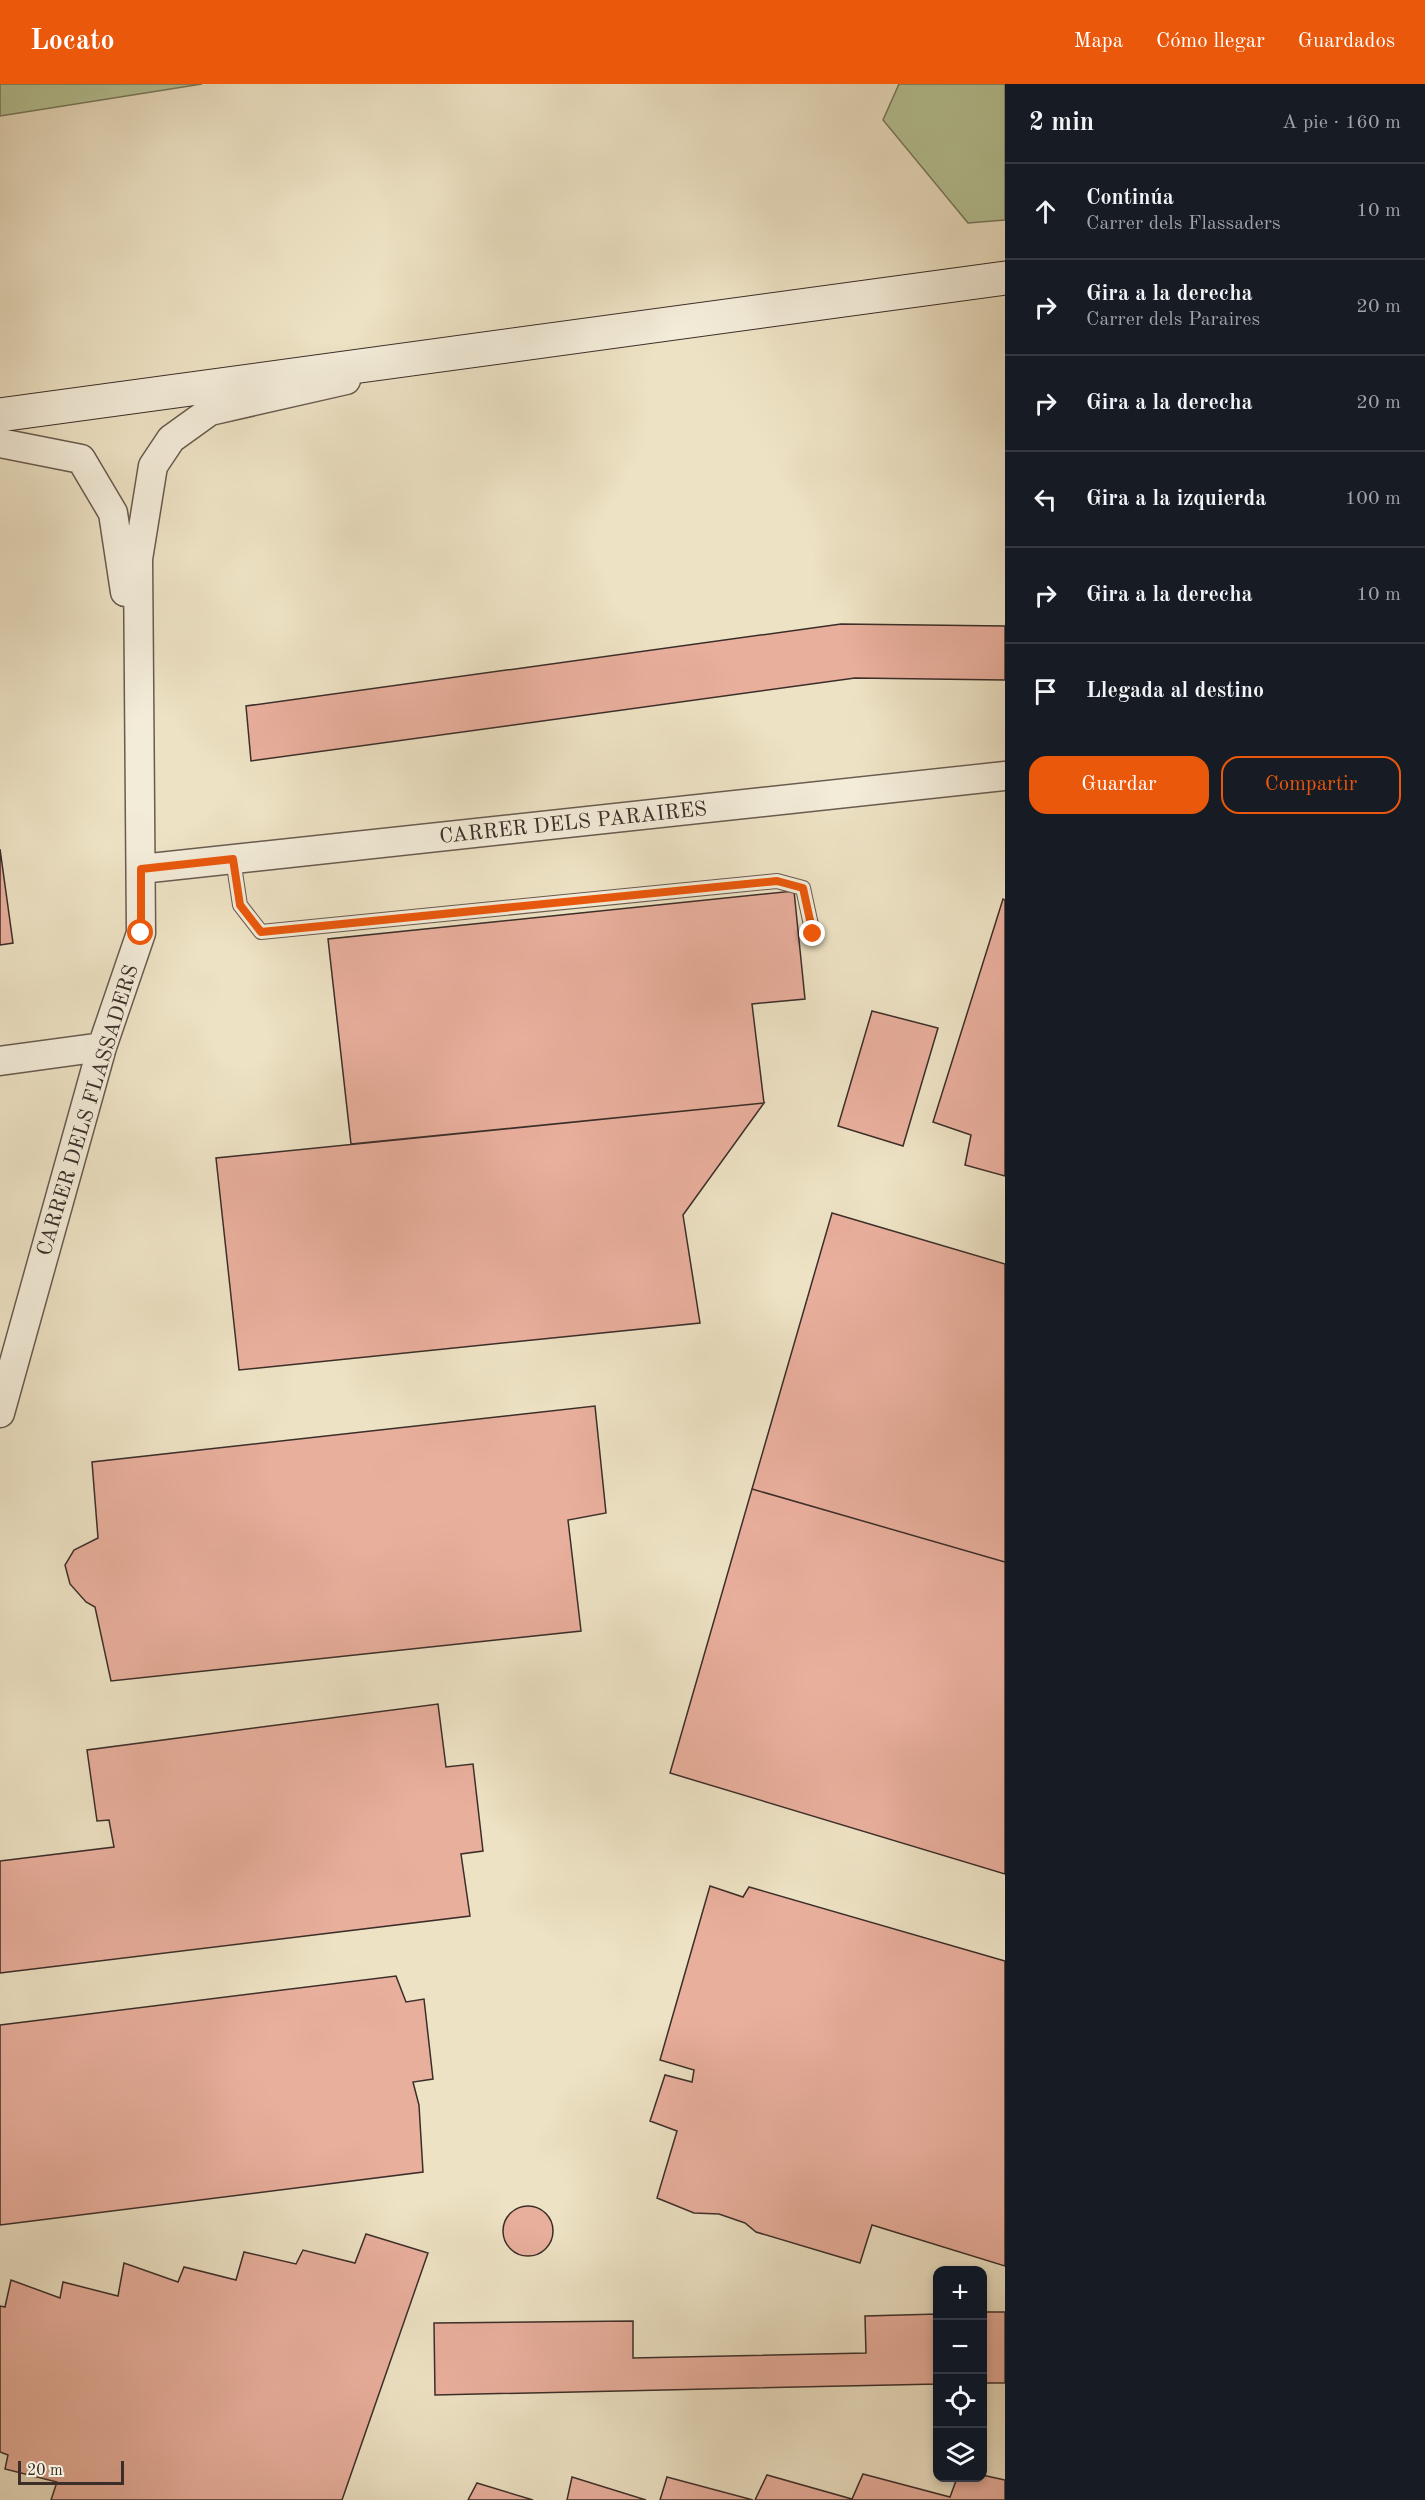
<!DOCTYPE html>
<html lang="es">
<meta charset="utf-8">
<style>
:root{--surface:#171b24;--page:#20242c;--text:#f1f3f6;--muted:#9ea1a6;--line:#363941;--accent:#ea580c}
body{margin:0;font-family:"Old Standard TT",serif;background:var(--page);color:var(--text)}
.controls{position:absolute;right:18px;bottom:18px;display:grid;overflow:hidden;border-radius:12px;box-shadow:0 3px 9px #0003}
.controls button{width:54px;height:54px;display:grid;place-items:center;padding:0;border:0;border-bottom:2px solid var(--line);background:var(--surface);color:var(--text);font:30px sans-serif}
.scale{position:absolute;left:18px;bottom:15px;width:106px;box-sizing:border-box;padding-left:6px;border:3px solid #3b2e29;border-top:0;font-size:16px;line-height:21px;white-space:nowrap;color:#3b2e29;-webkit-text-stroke:4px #f3ecd9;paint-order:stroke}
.stop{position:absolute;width:18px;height:18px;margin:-14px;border:4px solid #ea580c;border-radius:50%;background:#fff}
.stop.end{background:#ea580c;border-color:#fff;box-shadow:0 2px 6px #0008}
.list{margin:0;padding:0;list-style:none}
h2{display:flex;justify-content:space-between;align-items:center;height:78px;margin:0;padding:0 24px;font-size:26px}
h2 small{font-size:20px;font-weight:400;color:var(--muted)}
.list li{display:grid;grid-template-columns:39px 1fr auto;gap:18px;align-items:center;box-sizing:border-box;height:96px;padding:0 24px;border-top:2px solid var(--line)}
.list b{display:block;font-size:22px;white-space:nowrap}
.list p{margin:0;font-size:20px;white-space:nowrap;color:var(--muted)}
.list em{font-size:20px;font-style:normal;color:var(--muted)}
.actions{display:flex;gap:12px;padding:18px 24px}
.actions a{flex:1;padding:14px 0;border:2px solid var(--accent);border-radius:18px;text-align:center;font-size:21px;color:var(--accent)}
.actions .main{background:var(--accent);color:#fff}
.icon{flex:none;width:33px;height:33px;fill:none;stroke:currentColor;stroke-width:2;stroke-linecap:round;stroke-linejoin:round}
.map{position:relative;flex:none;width:1005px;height:2416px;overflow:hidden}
header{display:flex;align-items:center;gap:36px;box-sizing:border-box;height:84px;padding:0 30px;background:var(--accent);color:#fff}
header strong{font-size:28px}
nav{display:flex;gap:33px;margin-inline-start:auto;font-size:21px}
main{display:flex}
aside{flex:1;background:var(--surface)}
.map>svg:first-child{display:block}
.green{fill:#b6c496;stroke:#787960;stroke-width:1.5}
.building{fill:#e9af9d;stroke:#3b2e29;stroke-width:1.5}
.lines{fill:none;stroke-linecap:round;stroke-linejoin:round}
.lane-casing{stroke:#685b50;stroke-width:16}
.street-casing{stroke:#685b50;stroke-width:31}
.secondary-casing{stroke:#3b2e29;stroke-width:35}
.lane{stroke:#f3ecd9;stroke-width:14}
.street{stroke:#f3ecd9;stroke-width:28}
.secondary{stroke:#f3ecd9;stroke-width:33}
.route{stroke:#ea580c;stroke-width:8}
.labels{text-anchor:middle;stroke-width:5;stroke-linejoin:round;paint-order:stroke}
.street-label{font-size:21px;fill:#3b2e29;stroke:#f3ecd9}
</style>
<header>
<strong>Locato</strong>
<nav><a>Mapa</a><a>Cómo llegar</a><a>Guardados</a></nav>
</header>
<main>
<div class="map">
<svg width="1005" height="2416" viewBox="0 0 1005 2416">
<rect width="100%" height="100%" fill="#ede2c4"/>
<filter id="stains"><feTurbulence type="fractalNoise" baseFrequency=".00333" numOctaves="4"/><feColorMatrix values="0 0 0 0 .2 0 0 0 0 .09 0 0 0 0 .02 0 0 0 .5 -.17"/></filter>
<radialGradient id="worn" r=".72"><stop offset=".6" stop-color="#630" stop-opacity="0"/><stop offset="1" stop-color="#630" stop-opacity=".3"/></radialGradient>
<path class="green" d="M0,0H202L0,32Z
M899,0H1005V136L968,139L883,36Z"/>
<path class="building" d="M841,540L1005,542V596L855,594L251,677L246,622Z
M0,765L13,859L0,861Z
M794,807L805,915L752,920L764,1019L351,1060L328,855Z
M1003,815L1005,816V1092L965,1081L971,1051L933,1038Z
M872,927L938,944L903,1062L838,1042Z
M764,1019L683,1131L700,1239L239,1286L216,1074Z
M832,1129L1005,1180V1478L752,1405Z
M595,1322L606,1429L568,1436L581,1547L111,1597L95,1523L86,1518L70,1500L65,1481L74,1466L98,1454L92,1378Z
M752,1405L1005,1478V1790L670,1689Z
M438,1620L446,1683L473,1680L483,1767L461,1770L470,1832L0,1889V1777L114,1763L109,1736L97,1737L87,1666Z
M710,1802L743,1813L749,1803L1005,1877V2182L872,2141L860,2179L756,2148L745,2139L719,2130L694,2129L657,2114L677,2047L650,2037L665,1991L692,1998L694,1986L660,1976Z
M396,1892L406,1918L424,1915L433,1995L413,1998L419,2021L423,2088L0,2141V1941Z
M503 2147a25 25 0 1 1 50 0a25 25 0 1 1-50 0Z
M366,2150L428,2169L342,2416H51L57,2398L5,2385L8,2371L0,2368V2222L5,2223L11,2196L60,2214L63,2198L118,2212L124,2179L178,2198L184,2183L236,2196L244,2168L296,2180L303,2166L355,2179Z
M982,2228H1005V2299H982Z
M938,2230V2300L435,2311L434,2239L633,2237V2274L866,2269L865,2232Z
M863,2390L950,2413L957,2394H982V2391L1005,2396V2416H755L767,2391L852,2415Z
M572,2393L646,2416H567Z
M667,2393L753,2416H660Z
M477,2399L533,2416H468Z"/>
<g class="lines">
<g class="lane-casing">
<path id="lane" d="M233,775L240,821L261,848L777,797L803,804L813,850"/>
</g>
<g class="street-casing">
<path id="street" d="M0,359L81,375L113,429L125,508
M141,785L1005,692
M0,977L102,963
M0,1329L102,963L141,849L138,475L153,382L171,355L210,327L346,296"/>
</g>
<g class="secondary-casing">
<path id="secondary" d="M0,331L1005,194"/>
</g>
<use href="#lane" class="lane"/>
<use href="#street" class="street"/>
<use href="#secondary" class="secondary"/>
</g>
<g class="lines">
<path class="route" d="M141,849V785L233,775L240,821L261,848L777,797L803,804L813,850"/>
</g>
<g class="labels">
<g class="street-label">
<text transform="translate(573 738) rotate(-6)" y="7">CARRER DELS PARAIRES</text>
<text transform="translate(87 1026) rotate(-73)" y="7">CARRER DELS FLASSADERS</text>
</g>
</g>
<rect width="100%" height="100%" filter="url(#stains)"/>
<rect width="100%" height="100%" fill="url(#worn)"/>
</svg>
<div class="controls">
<button>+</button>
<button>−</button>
<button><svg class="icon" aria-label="locate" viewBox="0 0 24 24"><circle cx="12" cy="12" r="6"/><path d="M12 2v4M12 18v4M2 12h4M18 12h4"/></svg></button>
<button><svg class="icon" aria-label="layers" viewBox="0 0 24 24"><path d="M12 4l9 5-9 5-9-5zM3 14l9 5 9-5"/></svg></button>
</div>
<div class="scale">20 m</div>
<div class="stop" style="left:141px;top:849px"></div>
<div class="stop end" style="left:813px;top:850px"></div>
</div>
<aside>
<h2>2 min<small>A pie · 160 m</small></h2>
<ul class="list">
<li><svg class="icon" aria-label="ahead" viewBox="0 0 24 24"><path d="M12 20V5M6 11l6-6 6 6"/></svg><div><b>Continúa</b><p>Carrer dels Flassaders</p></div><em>10 m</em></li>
<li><svg class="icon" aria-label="right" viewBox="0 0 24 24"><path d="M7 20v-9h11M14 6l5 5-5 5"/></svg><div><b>Gira a la derecha</b><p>Carrer dels Paraires</p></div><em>20 m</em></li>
<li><svg class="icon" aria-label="right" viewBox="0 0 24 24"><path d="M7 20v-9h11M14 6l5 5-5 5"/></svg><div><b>Gira a la derecha</b></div><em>20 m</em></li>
<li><svg class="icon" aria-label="left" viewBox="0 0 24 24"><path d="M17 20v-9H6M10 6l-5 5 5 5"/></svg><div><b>Gira a la izquierda</b></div><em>100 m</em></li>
<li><svg class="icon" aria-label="right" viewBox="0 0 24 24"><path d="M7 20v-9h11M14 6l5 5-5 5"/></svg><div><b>Gira a la derecha</b></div><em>10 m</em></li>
<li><svg class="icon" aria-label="arrive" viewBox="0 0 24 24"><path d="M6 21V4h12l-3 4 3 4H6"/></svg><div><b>Llegada al destino</b></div></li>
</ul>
<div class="actions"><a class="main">Guardar</a><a>Compartir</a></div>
</aside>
</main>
